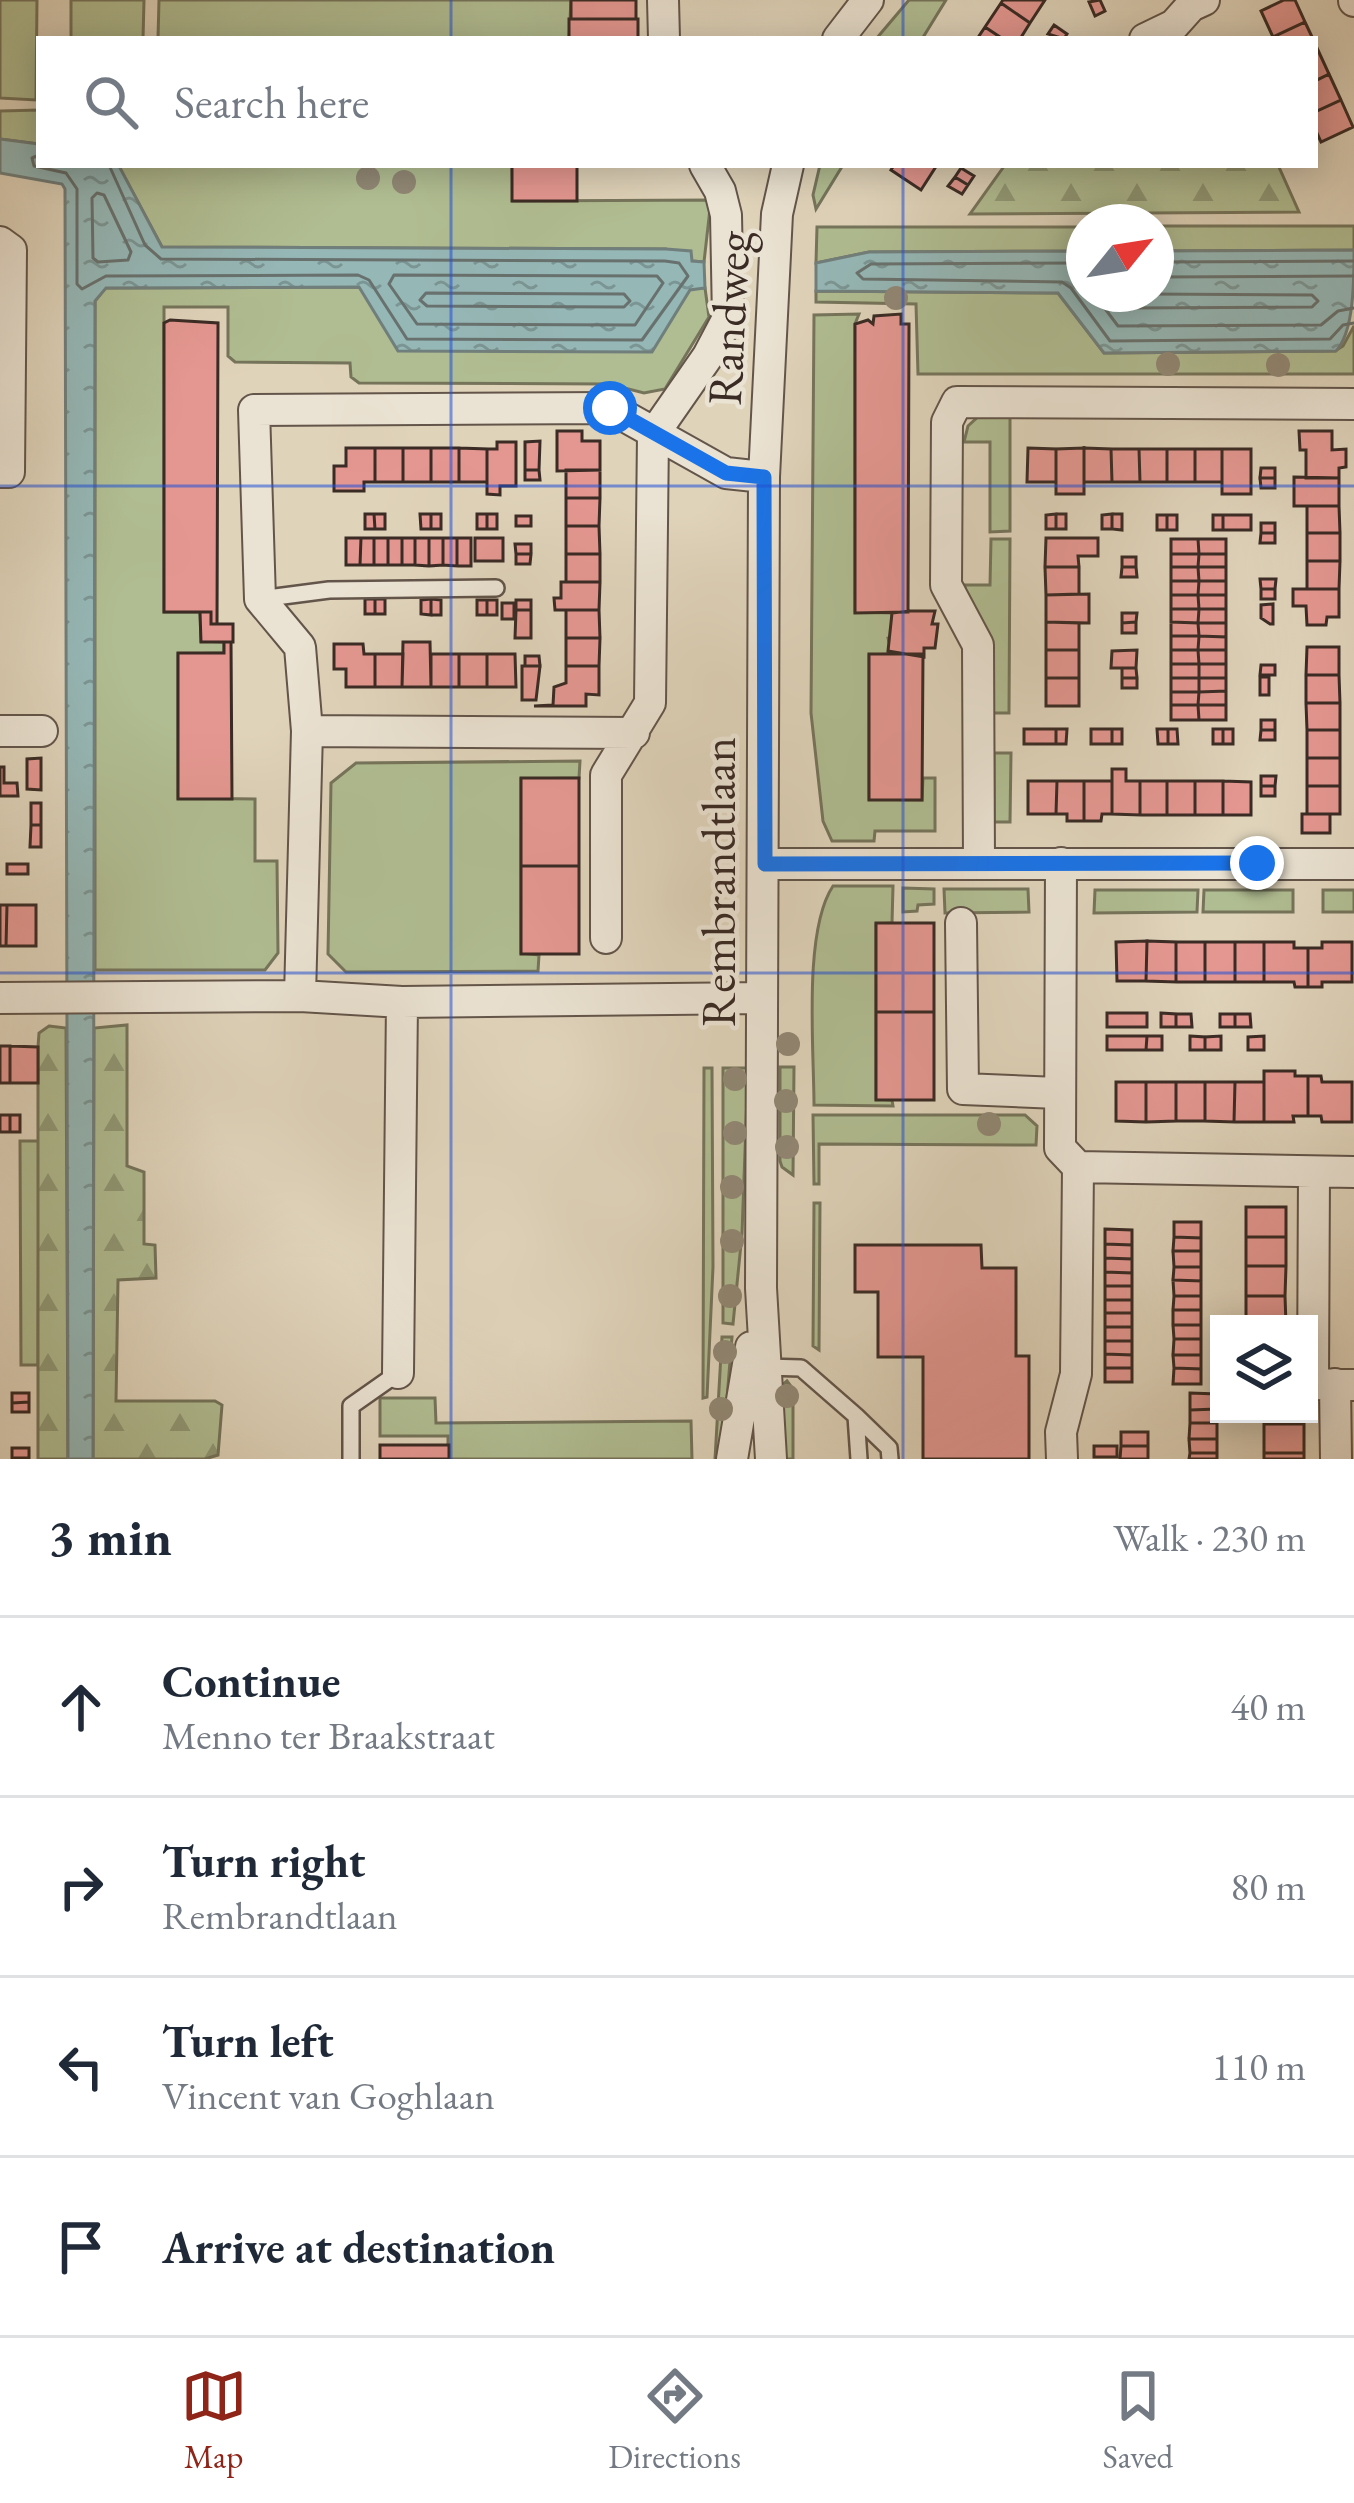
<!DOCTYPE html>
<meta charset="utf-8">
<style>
:root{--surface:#fff;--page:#f6f6f7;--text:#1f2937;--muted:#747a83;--line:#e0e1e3;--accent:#8f2418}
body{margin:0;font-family:"EB Garamond",serif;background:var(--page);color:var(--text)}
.controls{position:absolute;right:36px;bottom:36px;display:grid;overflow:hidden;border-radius:0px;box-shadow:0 6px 30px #0003}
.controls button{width:108px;height:108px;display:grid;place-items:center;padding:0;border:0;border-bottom:3px solid var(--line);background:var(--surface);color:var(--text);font:60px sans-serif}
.compass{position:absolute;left:1066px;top:204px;width:108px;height:108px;border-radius:50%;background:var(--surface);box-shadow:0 6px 30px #0003;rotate:60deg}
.stop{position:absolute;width:36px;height:36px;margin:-27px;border:9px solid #1a73e8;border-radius:50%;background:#fff}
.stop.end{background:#1a73e8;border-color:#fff;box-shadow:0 3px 12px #0008}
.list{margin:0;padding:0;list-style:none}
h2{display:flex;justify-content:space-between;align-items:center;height:156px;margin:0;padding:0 48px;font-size:51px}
h2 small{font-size:39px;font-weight:400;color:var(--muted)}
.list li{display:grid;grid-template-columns:78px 1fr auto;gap:36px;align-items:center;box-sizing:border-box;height:180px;padding:0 48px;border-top:3px solid var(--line)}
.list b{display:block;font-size:45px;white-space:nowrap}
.list p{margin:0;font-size:39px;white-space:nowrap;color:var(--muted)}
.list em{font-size:39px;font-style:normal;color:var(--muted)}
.icon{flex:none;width:66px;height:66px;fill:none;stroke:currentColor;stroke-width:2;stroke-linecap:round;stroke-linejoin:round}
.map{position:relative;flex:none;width:1354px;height:1459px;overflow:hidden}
.search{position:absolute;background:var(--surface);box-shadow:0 6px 30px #0003;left:36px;right:36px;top:36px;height:132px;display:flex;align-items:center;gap:30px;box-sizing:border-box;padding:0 42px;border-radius:0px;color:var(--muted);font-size:45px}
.sheet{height:876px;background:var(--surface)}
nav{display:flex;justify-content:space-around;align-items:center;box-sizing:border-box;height:168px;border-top:3px solid var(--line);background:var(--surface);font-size:33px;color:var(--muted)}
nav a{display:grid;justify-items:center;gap:6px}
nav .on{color:var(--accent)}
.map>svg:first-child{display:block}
.green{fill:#b0bc91;stroke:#75745b;stroke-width:3}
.forest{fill:url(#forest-firs);stroke:#75745b;stroke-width:3}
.water{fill:url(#water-ripples);stroke:#717f7c;stroke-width:3}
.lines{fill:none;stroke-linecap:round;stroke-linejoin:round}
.shore{stroke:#68716e;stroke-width:3}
.building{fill:#e49791;stroke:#3a2b25;stroke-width:3}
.service-casing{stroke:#63554a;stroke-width:20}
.minor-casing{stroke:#63554a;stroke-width:34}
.service{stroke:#eae2d2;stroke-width:15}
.minor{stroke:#eae2d2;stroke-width:30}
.tree{fill:#918774}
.route{stroke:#1a73e8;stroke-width:15}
.grid{fill:none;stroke:#1d4ed8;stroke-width:3;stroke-opacity:0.55}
.labels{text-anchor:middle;stroke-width:9;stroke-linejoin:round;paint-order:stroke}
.street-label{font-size:48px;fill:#3a2b25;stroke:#eae2d2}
</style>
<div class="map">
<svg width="1354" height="1459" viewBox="0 0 1354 1459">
<defs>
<pattern id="forest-firs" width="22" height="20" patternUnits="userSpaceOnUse" patternTransform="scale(3)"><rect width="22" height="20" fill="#b0bc91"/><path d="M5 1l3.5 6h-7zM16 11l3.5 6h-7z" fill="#909976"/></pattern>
<pattern id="water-ripples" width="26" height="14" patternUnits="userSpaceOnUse" patternTransform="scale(3)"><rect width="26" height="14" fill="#95b7b6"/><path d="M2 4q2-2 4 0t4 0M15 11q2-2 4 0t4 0" fill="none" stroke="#7b9594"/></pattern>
</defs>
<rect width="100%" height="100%" fill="#dfd3ba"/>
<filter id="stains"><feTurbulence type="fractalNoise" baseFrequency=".00167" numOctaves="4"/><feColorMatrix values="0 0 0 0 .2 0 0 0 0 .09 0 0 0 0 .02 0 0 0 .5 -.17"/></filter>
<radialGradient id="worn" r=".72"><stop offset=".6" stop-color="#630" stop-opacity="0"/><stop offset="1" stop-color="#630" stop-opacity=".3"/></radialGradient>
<path class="green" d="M0,0H37L36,100L0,98Z
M71,0H144L143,39H71Z
M159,0H571L569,39H158Z
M909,0H946L922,39H876Z
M39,110V144L0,139V111Z
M118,165H512L513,201L711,200L704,262L692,261L666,249L162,247Z
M820,165H843L816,209L813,195Z
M1156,226H1354V250L1156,251Z
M817,227H1084V251L869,252L816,263Z
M359,287L705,288L709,317L665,389L644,393L609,384L359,383L351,377L350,363L235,362L228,356V307H164V612H200L201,641L224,642V653L178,654V798L255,799V861H277L278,953L265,970H95V301L105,288Z
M816,291L1058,293L1104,353L1335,351L1343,346L1354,326V374H918L916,304L816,302Z
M859,314L855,324V612L892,613V637L888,638L892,654L869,655V799L922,800L923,778H935V831H875L874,841H832L823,821L811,713L814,315Z
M1010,413V531L990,532V442H964L968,426L980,415Z
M991,539H1010L1009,713H993L965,591V585H990Z
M994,753H1011L1010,822H994Z
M580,761L579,778L521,779V953L539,955L538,971L346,972L328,954L331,783L356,763Z
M833,886H893L892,923L876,924V1099L892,1100L893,1106L814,1105C814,1049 803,931 833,886Z
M903,888L934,889V904L918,905L917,911L903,912Z
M944,889H1028L1029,912L945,913Z
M1095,890H1198L1197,912L1094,913Z
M1204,890H1293V912H1203Z
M1323,890H1354V912H1323Z
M780,1067H794L793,1175L782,1167L780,1161Z
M704,1068H712L713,1267L707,1397L703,1398Z
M723,1068H748L742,1234L733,1324L723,1323Z
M813,1115H1025L1037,1126L1036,1145L819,1144V1184H814Z
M20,1141H39L38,1365H21Z
M814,1203H820L819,1350L813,1346Z
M722,1337H732L722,1459H715Z
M787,1381L793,1389V1459H781L780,1387Z
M380,1398H435L436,1423L691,1421L692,1459H448V1436H380Z"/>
<path class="forest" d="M1005,165H1278L1299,212L970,214Z
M127,1025V1166L144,1172V1244L155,1245L156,1278L118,1280L116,1401H215L222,1405L218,1455L205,1459H93L94,1028Z
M49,1026L66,1028L68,1459H38V1047L39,1033Z"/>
<path class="water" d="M0,139L39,144V165L119,166L162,247L666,249L691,251L692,261L704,262L705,288L690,290L652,352L398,351L359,287L106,288L95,301L93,1459H68L65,189L62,184L0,173Z
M1354,250C1354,281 1354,332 1336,351L1104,353L1058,293L816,291V263L869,252L1084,251V294H1156V251Z"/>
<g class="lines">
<path class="shore" d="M39,155L32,158L34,166L66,173L77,189V284L82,289L106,276L358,275L369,280L407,339L642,340L688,276L679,263L665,261L161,259L145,245L109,165
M97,193L104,195L131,252L128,260L98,262L93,258L92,198Z
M1156,262L1354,261
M1084,263L871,264L857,273L863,279L1062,282L1071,288L1110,341L1330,339L1343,325L1354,323
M394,275L657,276L663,283L635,325L417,324L389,284Z
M1156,277L1354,276
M426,293L624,294L630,301L624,307L427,306L420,300Z
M1094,294L1118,326L1321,325L1338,311L1354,308
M1115,294L1128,308L1312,307L1318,301L1312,295L1147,294"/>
</g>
<path class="building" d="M571,0H636V19H571Z
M1003,0H1045L1030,23L1001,3Z
M1100,0L1105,11L1095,16L1089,2Z
M1284,0H1295L1305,22L1273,37L1261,11Z
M1001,3L1030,23L1020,39H1003L985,27Z
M569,19H638V39H569Z
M1305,22L1313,39H1274L1273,37Z
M1054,25L1067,34L1064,39L1048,34Z
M985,27L1003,39H977Z
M1317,48L1329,74L1315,81V49Z
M1329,74L1341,100L1315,112V81Z
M1341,100L1353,127L1321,142L1315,129V112Z
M512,165H577V201H512Z
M894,165H937L921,190L891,170Z
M961,168L974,176L968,185L955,177Z
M955,177L968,185L962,194L948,186Z
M901,314V324H909L908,612L855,613V324L868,320L873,324L874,316Z
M170,320L218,323L217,624H211V612H164V323Z
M557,431H582V441H600V470L557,471Z
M1299,431H1332V450L1346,449V467L1339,468V478H1306V450H1300Z
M540,441L539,470H525V442Z
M497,442H516V486H500V495L487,494V449H497Z
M346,448H375V482H364V491H334V466H346Z
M375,448H403V482H375Z
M403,448H431V482H403Z
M431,448H459V482H431Z
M459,448L487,449V482H459Z
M1028,448L1056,449V482H1027Z
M1084,448L1111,449L1112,482H1084Z
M1084,448V494H1056V449Z
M1111,449H1139L1140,482H1112Z
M1139,449H1167V482H1140Z
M1167,449H1195V482H1167Z
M1195,449H1222V482H1195Z
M1222,449H1251V494H1222Z
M1261,468H1275V478H1260Z
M525,470H539L540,480H525Z
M566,470H600V498H566Z
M1294,477L1339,478V506H1294Z
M1260,478H1275V488H1261Z
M566,498H600L599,526H566Z
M1307,506H1339L1340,533H1307Z
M365,514H374L375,529H365Z
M374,514H385V529H375Z
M420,514H431V529H421Z
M431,514H441V529H431Z
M477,514H487V529H477Z
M487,514H497V529H487Z
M1056,514V529H1046V515Z
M1056,514H1066V529H1056Z
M1112,514V529H1102V515Z
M1112,514H1122V530L1112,529Z
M1157,515H1167V530H1157Z
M1167,515H1177V530H1167Z
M1213,515H1223V530H1213Z
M1223,515H1251V530H1223Z
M516,516H531V526H516Z
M1261,523H1275V533H1261Z
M566,526H599L600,554H566Z
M1261,533H1275V543H1260Z
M1307,533H1340V561H1307Z
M346,538H361L360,565H346Z
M361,538H374V565H360Z
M374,538H388V565H374Z
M388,538H402V565H388Z
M402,538H415V565H402Z
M415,538H429V566L415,565Z
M429,538H443V565L429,566Z
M443,538H457V566L443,565Z
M457,538H471V566H457Z
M475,538H503V561H475Z
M1046,538H1098V556H1078L1079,567H1045Z
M1171,539H1198L1199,554H1171Z
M1198,539H1226V554H1199Z
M515,544H531V554H516Z
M516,554H531L530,564H516Z
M566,554H600V582H566Z
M1171,554H1199L1198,567H1171Z
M1199,554H1226V567H1198Z
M1122,557H1136V567H1122Z
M1307,561H1340L1339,589H1307Z
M1045,567H1079V594L1046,595Z
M1122,567H1136L1137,577H1121Z
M1171,567H1198L1199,581H1171Z
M1198,567H1226V581H1199Z
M1260,579H1276L1275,589H1261Z
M1171,581H1199L1198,595H1171Z
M1199,581H1226V595H1198Z
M561,582H600L599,610H555L554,598H561Z
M1261,589H1275V599H1261Z
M1293,589H1339V617H1327L1326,625H1307L1306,606H1293Z
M1089,594V623L1046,622V595Z
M1171,595H1198L1199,609H1171Z
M1198,595H1226V609H1199Z
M365,599H375V614H365Z
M375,599H385V614H375Z
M431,599L441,600V615H431Z
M431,599V615L421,614V600Z
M477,600H487V615H477Z
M487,600H497V615H487Z
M516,600H531V610H516Z
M502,603H514V619H502Z
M1273,604V624H1270L1261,618V605Z
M1171,609H1199L1198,623L1171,622Z
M1199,609H1226V623H1198Z
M516,610H531V638H515Z
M566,610H599L600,638H566Z
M910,611H935L932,624H938L935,648H924V657L888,651L892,613Z
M200,612H211V624H233V642H201Z
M1122,613H1137L1136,622L1122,623Z
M1046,622L1079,623V650H1046Z
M1136,622V633H1122V623Z
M1171,622L1198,623L1199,636H1171Z
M1198,623H1226V637L1199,636Z
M1171,636H1199L1198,650H1171Z
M1199,636L1226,637V650H1198Z
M566,638H600L599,666H566Z
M224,642H231L232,799H178V653H224Z
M403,642H430L431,687H402Z
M334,644H363L364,654H375V687H346V669H334Z
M1307,647H1339V675H1306Z
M1046,650H1079V678H1046Z
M1137,650L1136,668H1111L1112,651Z
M1171,650H1198L1199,664H1171Z
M1198,650H1226V664H1199Z
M375,654H403L402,687H375Z
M431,654H459V687H431Z
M459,654H487V687H459Z
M487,654H515L516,687H487Z
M869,654H923L922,800H869Z
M525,656H539L540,666H525Z
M1171,664H1199V678H1171Z
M1199,664H1226V678H1199Z
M1261,665H1275V675H1260Z
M522,666H540L536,700H522Z
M566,666H599V695L586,694V706H534L553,705L554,687L566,683Z
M1122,668H1136L1137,678H1122Z
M1306,675H1339L1340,703H1306Z
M1260,677H1269V695H1260Z
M1046,678H1079V706H1046Z
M1122,678H1137V688H1122Z
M1171,678H1199V692H1171Z
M1199,678H1226V691L1199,692Z
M1226,691V705H1198L1199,692Z
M1171,692H1199L1198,705H1171Z
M1306,703H1340V730H1307Z
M1171,705H1198L1199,720H1171Z
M1198,705H1226V720H1199Z
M1261,720H1275V730H1261Z
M1024,729H1056V744H1024Z
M1056,729H1067L1066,744H1056Z
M1091,729H1112V744H1091Z
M1112,729H1122V744H1112Z
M1157,729H1168V744H1158Z
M1168,729H1177L1178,744H1168Z
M1213,729H1223V744H1213Z
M1223,729H1233V744H1223Z
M1261,730H1275V740H1260Z
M1307,730H1340V758H1307Z
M41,758V790L27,789V759Z
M1307,758H1340V786H1307Z
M0,767H4V783H17L18,796H0Z
M1112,769H1126V781H1140V815L1112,814Z
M1261,776H1276L1275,786H1261Z
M521,778H579V866H521Z
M1028,781H1057L1056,814H1028Z
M1057,781H1084V821H1067V814H1056Z
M1084,781H1112V814H1102L1101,821H1084Z
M1140,781H1167V815H1140Z
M1167,781H1195V815H1167Z
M1195,781H1223V815H1195Z
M1223,781L1251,782V815H1223Z
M1261,786H1275V796H1261Z
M1307,786H1340V814H1307Z
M31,803H41V825H31Z
M1302,814H1330V833H1302Z
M31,825H41V847H30Z
M7,864H28V874H7Z
M521,866H579V954H521Z
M0,905H7L6,946H0Z
M7,905H36V946H6Z
M876,923H934V1012H876Z
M1147,941L1146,981H1117L1116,942Z
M1147,941L1176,942V982L1146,981Z
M1176,942H1205V982H1176Z
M1205,942H1235V982H1205Z
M1235,942H1264V982H1235Z
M1264,942H1294V948H1308V987H1295L1294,982H1264Z
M1322,942H1352V982H1322V987H1308V948H1322Z
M876,1012H934V1100H876Z
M1107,1013H1147V1027H1107Z
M1161,1013L1176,1014V1027H1161Z
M1176,1014H1191L1192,1027H1176Z
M1220,1014H1235V1027H1220Z
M1235,1014H1250L1251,1027H1235Z
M1107,1036H1147L1146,1050H1107Z
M1147,1036H1162V1050H1146Z
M1190,1036L1205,1037V1050H1190Z
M1221,1036V1050H1205V1037Z
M1264,1036V1050H1248V1037Z
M0,1046H10V1083H0Z
M10,1046L38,1047V1083H10Z
M1264,1071H1295V1076H1308V1116H1293L1294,1122H1264Z
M1308,1076H1321L1322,1082H1352V1122H1322L1321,1116H1308Z
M1116,1082H1146V1122L1116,1121Z
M1146,1082H1176V1121L1146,1122Z
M1176,1082H1205V1121H1176Z
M1205,1082H1235L1234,1122L1205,1121Z
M1235,1082H1264V1122H1234Z
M0,1115H10V1132H0Z
M10,1115H20V1132H10Z
M1246,1207H1286V1237H1246Z
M1174,1222H1201V1238L1174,1237Z
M1105,1229L1132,1230V1245L1105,1244Z
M1174,1237L1201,1238V1251H1173Z
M1246,1237H1286V1266H1246Z
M1105,1244L1132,1245V1259L1105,1258Z
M855,1245H981L982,1268H1016V1356H1029V1459H923V1357H878V1292H855Z
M1173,1251H1201V1267H1174Z
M1105,1258L1132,1259V1273L1105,1272Z
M1246,1266H1286L1285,1296H1246Z
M1174,1267H1201V1281L1173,1280Z
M1105,1272L1132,1273V1286H1105Z
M1173,1280L1201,1281V1296H1174Z
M1105,1286H1132V1300H1105Z
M1174,1296H1201V1310H1173Z
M1246,1296H1285L1286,1324H1246Z
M1105,1300H1132V1313H1105Z
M1173,1310H1201V1325H1173Z
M1105,1313H1132V1327H1105Z
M1173,1325H1201V1339H1174Z
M1105,1327H1132V1341H1105Z
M1174,1339H1201V1355H1173Z
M1105,1341H1132V1355L1105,1354Z
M1105,1354L1132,1355V1368H1105Z
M1173,1355H1201V1369L1174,1368Z
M1105,1368H1132V1382H1105Z
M1174,1368L1201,1369V1384H1173Z
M12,1393H29V1402L12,1403Z
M1190,1393L1217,1394V1409L1190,1410Z
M29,1402V1412H12V1403Z
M1217,1409V1423H1190V1410Z
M1264,1414H1304V1424H1264Z
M1190,1423H1217V1439H1189Z
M1264,1424H1304V1453H1264Z
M1121,1432H1148V1446H1121Z
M1189,1439H1217V1453H1190Z
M380,1445H449V1459H380Z
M1094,1446H1117V1457H1094Z
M1121,1446H1148V1459H1120Z
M12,1448H29V1458H12Z
M1190,1453H1217V1459H1189Z
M1264,1453H1304V1459H1264Z"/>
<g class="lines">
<g class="service-casing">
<path id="service" d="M260,599L329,590L496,588
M765,1367L801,1368L856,1416L859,1459
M856,1416L889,1448L890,1459
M351,1459V1406L398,1373"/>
</g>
<g class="minor-casing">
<path id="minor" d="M663,0L664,39
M1354,0V1
M838,39L868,0
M1145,39L1174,25L1191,6L1204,0
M0,242L11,250L9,472H0
M0,731H42
M307,731L634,733
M979,862L978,645L946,585L947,422L957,402L1354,404
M1061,863L1060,1148L1078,1167L1076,1374L1061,1432L1062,1459
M765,864H1354
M961,923L963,1089L1058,1093
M606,938V775L650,703L653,435L708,356L728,318L726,215L720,191L705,165
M300,996L307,731L300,647L260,599L254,410L610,408L726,473L764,477
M0,998L300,996L402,1002L762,998
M1078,1167L1354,1172
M1314,1172L1313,1384L1354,1385
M398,1373L402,1002
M1335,1384L1336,1459
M732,1459L751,1347
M771,1459L761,1288L764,477L777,214L788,165"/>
</g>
<use href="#service" class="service"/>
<use href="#minor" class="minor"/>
</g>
<g class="tree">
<circle cx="368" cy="178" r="12"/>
<circle cx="404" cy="182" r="12"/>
<circle cx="896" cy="298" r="12"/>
<circle cx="1168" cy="364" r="12"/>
<circle cx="1278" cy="365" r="12"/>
<circle cx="788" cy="1044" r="12"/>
<circle cx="735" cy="1079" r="12"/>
<circle cx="786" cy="1101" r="12"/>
<circle cx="989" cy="1124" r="12"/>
<circle cx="735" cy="1133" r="12"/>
<circle cx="787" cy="1147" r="12"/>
<circle cx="732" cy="1187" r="12"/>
<circle cx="732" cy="1241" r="12"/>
<circle cx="730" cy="1296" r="12"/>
<circle cx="725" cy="1352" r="12"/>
<circle cx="787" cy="1396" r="12"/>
<circle cx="721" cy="1409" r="12"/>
</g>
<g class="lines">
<path class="route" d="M610,408L726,473L764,477L765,864L1257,863"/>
</g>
<path class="grid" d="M451,0V39M903,0V39M451,165V1459M903,165V1459M0,486H1354M0,973H1354"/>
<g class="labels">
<g class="street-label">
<text transform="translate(728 318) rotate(-87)" y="17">Randweg</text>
<text transform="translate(718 882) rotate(-90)" y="17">Rembrandtlaan</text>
</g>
</g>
<rect width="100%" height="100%" filter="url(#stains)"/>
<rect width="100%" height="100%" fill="url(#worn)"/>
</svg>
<div class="controls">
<button><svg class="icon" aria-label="layers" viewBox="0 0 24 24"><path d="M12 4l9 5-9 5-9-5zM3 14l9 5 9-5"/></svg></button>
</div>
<svg class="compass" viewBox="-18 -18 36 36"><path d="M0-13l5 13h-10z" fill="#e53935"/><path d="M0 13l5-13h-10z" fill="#747a83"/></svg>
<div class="stop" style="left:610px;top:408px"></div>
<div class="stop end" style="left:1257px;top:863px"></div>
<div class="search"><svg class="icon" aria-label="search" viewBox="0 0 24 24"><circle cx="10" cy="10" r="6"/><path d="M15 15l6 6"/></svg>Search here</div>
</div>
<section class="sheet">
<h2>3 min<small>Walk · 230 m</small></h2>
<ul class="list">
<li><svg class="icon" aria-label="ahead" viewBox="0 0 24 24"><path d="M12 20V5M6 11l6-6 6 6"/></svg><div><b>Continue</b><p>Menno ter Braakstraat</p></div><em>40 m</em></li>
<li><svg class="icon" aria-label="right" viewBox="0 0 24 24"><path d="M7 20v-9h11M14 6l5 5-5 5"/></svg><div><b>Turn right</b><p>Rembrandtlaan</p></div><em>80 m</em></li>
<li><svg class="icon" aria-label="left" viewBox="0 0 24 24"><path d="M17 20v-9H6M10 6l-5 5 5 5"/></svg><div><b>Turn left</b><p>Vincent van Goghlaan</p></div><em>110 m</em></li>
<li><svg class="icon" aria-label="arrive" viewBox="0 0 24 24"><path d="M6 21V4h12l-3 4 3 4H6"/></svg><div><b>Arrive at destination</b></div></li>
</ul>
</section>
<nav>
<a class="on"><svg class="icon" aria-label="map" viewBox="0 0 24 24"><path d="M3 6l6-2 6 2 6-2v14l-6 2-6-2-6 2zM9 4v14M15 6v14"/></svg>Map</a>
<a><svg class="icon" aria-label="directions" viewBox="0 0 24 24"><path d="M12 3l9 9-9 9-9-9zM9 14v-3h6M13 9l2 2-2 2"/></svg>Directions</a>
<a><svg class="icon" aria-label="saved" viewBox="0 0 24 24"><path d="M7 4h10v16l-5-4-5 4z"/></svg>Saved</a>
</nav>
